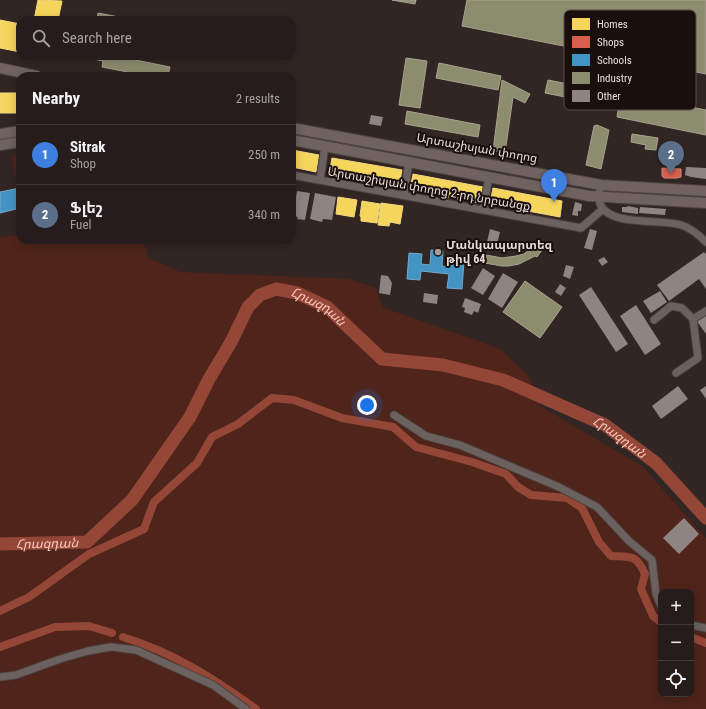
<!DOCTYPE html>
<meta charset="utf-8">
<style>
:root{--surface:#261c1b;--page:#2e2524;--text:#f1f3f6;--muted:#a4a1a3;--line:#423a3a;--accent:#b45309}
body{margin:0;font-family:"Roboto Condensed","Noto Sans Armenian",sans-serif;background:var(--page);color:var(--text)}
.controls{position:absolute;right:12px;bottom:12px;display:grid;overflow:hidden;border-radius:8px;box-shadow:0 2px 10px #0003}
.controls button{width:36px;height:36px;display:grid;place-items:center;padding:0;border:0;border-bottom:1px solid var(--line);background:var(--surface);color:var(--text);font:20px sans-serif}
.you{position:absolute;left:367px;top:405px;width:14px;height:14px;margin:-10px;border:3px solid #fff;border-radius:50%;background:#1a73e8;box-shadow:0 0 0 6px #1a73e833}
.badge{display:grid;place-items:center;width:26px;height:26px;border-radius:50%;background:var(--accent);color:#fff;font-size:13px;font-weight:700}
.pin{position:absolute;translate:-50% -33px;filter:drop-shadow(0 1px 2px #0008)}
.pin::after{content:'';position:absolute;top:21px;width:14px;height:12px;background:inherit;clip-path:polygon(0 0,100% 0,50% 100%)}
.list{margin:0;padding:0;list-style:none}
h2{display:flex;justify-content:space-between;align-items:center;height:52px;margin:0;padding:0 16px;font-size:17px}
h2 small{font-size:13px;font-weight:400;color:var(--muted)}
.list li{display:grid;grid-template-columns:26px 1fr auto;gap:12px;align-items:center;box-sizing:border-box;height:60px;padding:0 16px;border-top:1px solid var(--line)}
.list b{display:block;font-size:15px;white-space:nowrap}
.list p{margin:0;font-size:13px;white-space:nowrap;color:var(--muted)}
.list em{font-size:13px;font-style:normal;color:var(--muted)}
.icon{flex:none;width:22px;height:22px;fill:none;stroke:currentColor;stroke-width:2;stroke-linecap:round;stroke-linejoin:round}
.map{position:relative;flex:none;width:706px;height:709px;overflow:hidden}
.search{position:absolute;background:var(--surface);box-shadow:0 2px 10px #0003;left:16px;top:16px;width:280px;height:44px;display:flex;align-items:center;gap:10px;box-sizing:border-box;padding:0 14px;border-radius:12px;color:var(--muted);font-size:15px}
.panel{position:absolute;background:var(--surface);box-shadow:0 2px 10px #0003;left:16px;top:72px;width:280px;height:172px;border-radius:12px}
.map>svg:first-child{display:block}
.green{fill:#4f241a;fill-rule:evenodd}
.homes{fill:#f6d55c;stroke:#f3d781}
.shops{fill:#d6604d;stroke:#dc8577}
.schools{fill:#4393c3;stroke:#75a9c9}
.industry{fill:#8c8c6e;stroke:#a8a48e}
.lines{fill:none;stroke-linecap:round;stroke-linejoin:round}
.canal{stroke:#954737;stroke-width:8}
.river{stroke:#954737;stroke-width:13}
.building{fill:#8f8482}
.street-casing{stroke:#4c413e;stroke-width:9}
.secondary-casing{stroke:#4c413e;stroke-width:12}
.street{stroke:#6b625f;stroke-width:7}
.secondary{stroke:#6f6260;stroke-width:10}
.poi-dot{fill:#aa9c99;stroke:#190f0d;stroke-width:1.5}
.labels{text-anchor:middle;stroke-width:4;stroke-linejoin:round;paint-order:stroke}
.street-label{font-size:12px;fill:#ebdcd8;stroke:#190f0d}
.poi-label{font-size:12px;font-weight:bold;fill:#ebdcd8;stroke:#190f0d;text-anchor:start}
.water-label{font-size:13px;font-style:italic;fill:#fbc9be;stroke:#190f0d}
.key{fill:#190f0d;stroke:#584c4a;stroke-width:1}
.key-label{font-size:11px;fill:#ebdcd8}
</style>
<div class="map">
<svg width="706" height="709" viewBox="0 0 706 709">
<rect width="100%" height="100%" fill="#322624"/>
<path class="green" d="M20,154V176L15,177L11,156Z
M20,234V240H143L149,258L180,272L348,279L376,288L382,307L500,349L529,376L540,406L642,466L706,538V709H0V238ZM661,592H691V694H661Z"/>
<path class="homes" d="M38,0L62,1L58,20H34Z
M0,20L20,24V52L0,48Z
M0,93H20V113H0Z
M292,150L319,155L316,172L292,167Z
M332,158L402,170L399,187L329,175Z
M413,174L483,187L480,203L410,190Z
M493,188L562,201L560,217L490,204Z
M338,197L357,200L354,217L336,214Z
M362,201L380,204L377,223L361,221V217L360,216Z
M381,203L403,206L400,224L390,222L389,226L378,225Z"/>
<path class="shops" d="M662,168L681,169V177L677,178H664L662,176Z"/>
<path class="schools" d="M20,188V208L0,213V192Z
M431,250L443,251L442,266L449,267L450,260L464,261L462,289L447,288L449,274L421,271L420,280L407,279L409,253L422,254L421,264L430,265Z"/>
<path class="industry" d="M392,0H416L415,4Z
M467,0H706V74L462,26Z
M98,13L124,18L123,20H97Z
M90,56H116L170,67L168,76H148L102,67L103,61L89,58Z
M406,58L427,61L420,108L399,105Z
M439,63L501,76L498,90L436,78Z
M502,80L530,94L525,103L513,97L505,153L493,151Z
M548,80L608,92L606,105L545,93Z
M621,93L706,110V135L617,117Z
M407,111L480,125L478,137L405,124Z
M597,125L609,130L601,169L586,165L594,126Z
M632,134L658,138L656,150L645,149L646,145L631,142Z
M537,243L545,246L537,257L535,256L519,264L509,266H502L485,263L486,255L502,258L516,256L524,254Z
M525,281L562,307L540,338L503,312Z"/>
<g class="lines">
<path class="canal" d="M0,611L29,597L89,554L144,529L154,502L197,463L212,437L238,424L272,398L294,400L342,418L393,427L416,447L472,462L506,474L518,487L531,495L567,498L582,508L599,542L611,556C631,557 636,554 645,574L641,589L653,616L661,622
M123,637C174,653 213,678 256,709
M691,637L706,643
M0,647L55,627L89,626L112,633"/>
<path class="river" id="s1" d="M0,544L87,542L132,500L190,417L209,379L231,342L248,307L260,295L276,289L297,293L327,307L382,359L443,365L503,380L605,425L656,463L706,518"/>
</g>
<path class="building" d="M371,115L383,117L381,126L369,124Z
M686,167L706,168V179L691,177L685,175Z
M297,191L310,193L305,220L297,219L298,217L293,216Z
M315,193L336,197L332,220L323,219L322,222L310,219Z
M575,202L582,204L581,211H578V216L572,215Z
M628,206L638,208V214L622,212V207H627Z
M640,207L666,209L665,215L639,213Z
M490,229L500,232L497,244L487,242Z
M590,229L597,231L592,250L584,248Z
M704,252L706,254V289L699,279L669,301L657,285Z
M604,257L608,262L602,266L598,260Z
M566,265L574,267L570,279L563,276Z
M483,268L495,276L483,295L471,288Z
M503,273L518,282L502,308L488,299Z
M381,275L388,276L392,283L390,295L379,293Z
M560,284L566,288L561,296L555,292Z
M591,287L628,344L616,352L579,295Z
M660,291L667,302L651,313L643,301Z
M424,293L438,295L437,304L423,302Z
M465,298L481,304L478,313L474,311L472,315L464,312L465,308L462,307Z
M636,305L661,344L645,355L620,316Z
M706,313V334L696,320Z
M678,386L688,399L661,419L652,406Z
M706,386V399L700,390Z
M684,518L699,534L679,554L663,538Z"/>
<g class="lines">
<g class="street-casing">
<path id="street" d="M292,175L581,228L603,209
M320,180L325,146
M601,185C600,190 598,195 599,200C604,228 661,218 681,225C691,228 699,235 706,242
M404,195L409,162
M483,210L489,177
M654,320L671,306L682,308L693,319L706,311
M676,373L698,358L693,319
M394,415L426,436L460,445L559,487L597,507L629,541L652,560L656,594L661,606
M691,625L706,628
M0,677L16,675L60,659L88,651L111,647L136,650L213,685L246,709"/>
</g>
<g class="secondary-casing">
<path id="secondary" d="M0,68L37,76
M292,128L601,185L706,191
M0,134L20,131
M292,140L589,196L706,203
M0,145L20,142"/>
</g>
<use href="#street" class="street"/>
<use href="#secondary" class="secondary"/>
</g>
<circle class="poi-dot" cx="438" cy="252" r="4"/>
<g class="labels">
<g class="street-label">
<text transform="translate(477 148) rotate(10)" y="4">Արտաշիսյան փողոց</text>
<text transform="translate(429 189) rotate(10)" y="4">Արտաշիսյան փողոց 2-րդ նրբանցք</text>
</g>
<g class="poi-label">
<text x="446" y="249">Մանկապարտեզ<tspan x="446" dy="14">թիվ 64</tspan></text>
</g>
<g class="water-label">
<text dy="5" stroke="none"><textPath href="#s1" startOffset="455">Հրազդան</textPath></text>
<text dy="5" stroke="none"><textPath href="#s1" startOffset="792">Հրազդան</textPath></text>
<text dy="5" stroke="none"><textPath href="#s1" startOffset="47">Հրազդան</textPath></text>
</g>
</g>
<rect x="564" y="10" width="132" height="100" rx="6" class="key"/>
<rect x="572" y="18" width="18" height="12" fill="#f6d55c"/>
<rect x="572" y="36" width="18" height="12" fill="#d6604d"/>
<rect x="572" y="54" width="18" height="12" fill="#4393c3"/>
<rect x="572" y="72" width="18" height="12" fill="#8c8c6e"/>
<rect x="572" y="90" width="18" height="12" fill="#8f8482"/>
<g class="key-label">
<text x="597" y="28">Homes</text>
<text x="597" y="46">Shops</text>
<text x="597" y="64">Schools</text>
<text x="597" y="82">Industry</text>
<text x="597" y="100">Other</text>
</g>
</svg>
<div class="controls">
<button>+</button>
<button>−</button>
<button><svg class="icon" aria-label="locate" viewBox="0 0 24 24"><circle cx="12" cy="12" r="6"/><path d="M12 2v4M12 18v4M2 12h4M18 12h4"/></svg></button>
</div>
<div class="you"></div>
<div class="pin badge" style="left:554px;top:202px;background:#3f7fe0">1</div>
<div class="pin badge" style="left:671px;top:174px;background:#5c6f8a">2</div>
<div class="search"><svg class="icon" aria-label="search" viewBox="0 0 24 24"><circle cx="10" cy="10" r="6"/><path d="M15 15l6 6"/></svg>Search here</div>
<section class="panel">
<h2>Nearby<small>2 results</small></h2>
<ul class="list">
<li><span class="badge" style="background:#3f7fe0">1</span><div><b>Sitrak</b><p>Shop</p></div><em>250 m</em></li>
<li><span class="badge" style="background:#5c6f8a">2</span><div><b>Ֆլեշ</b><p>Fuel</p></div><em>340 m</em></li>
</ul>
</section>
</div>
